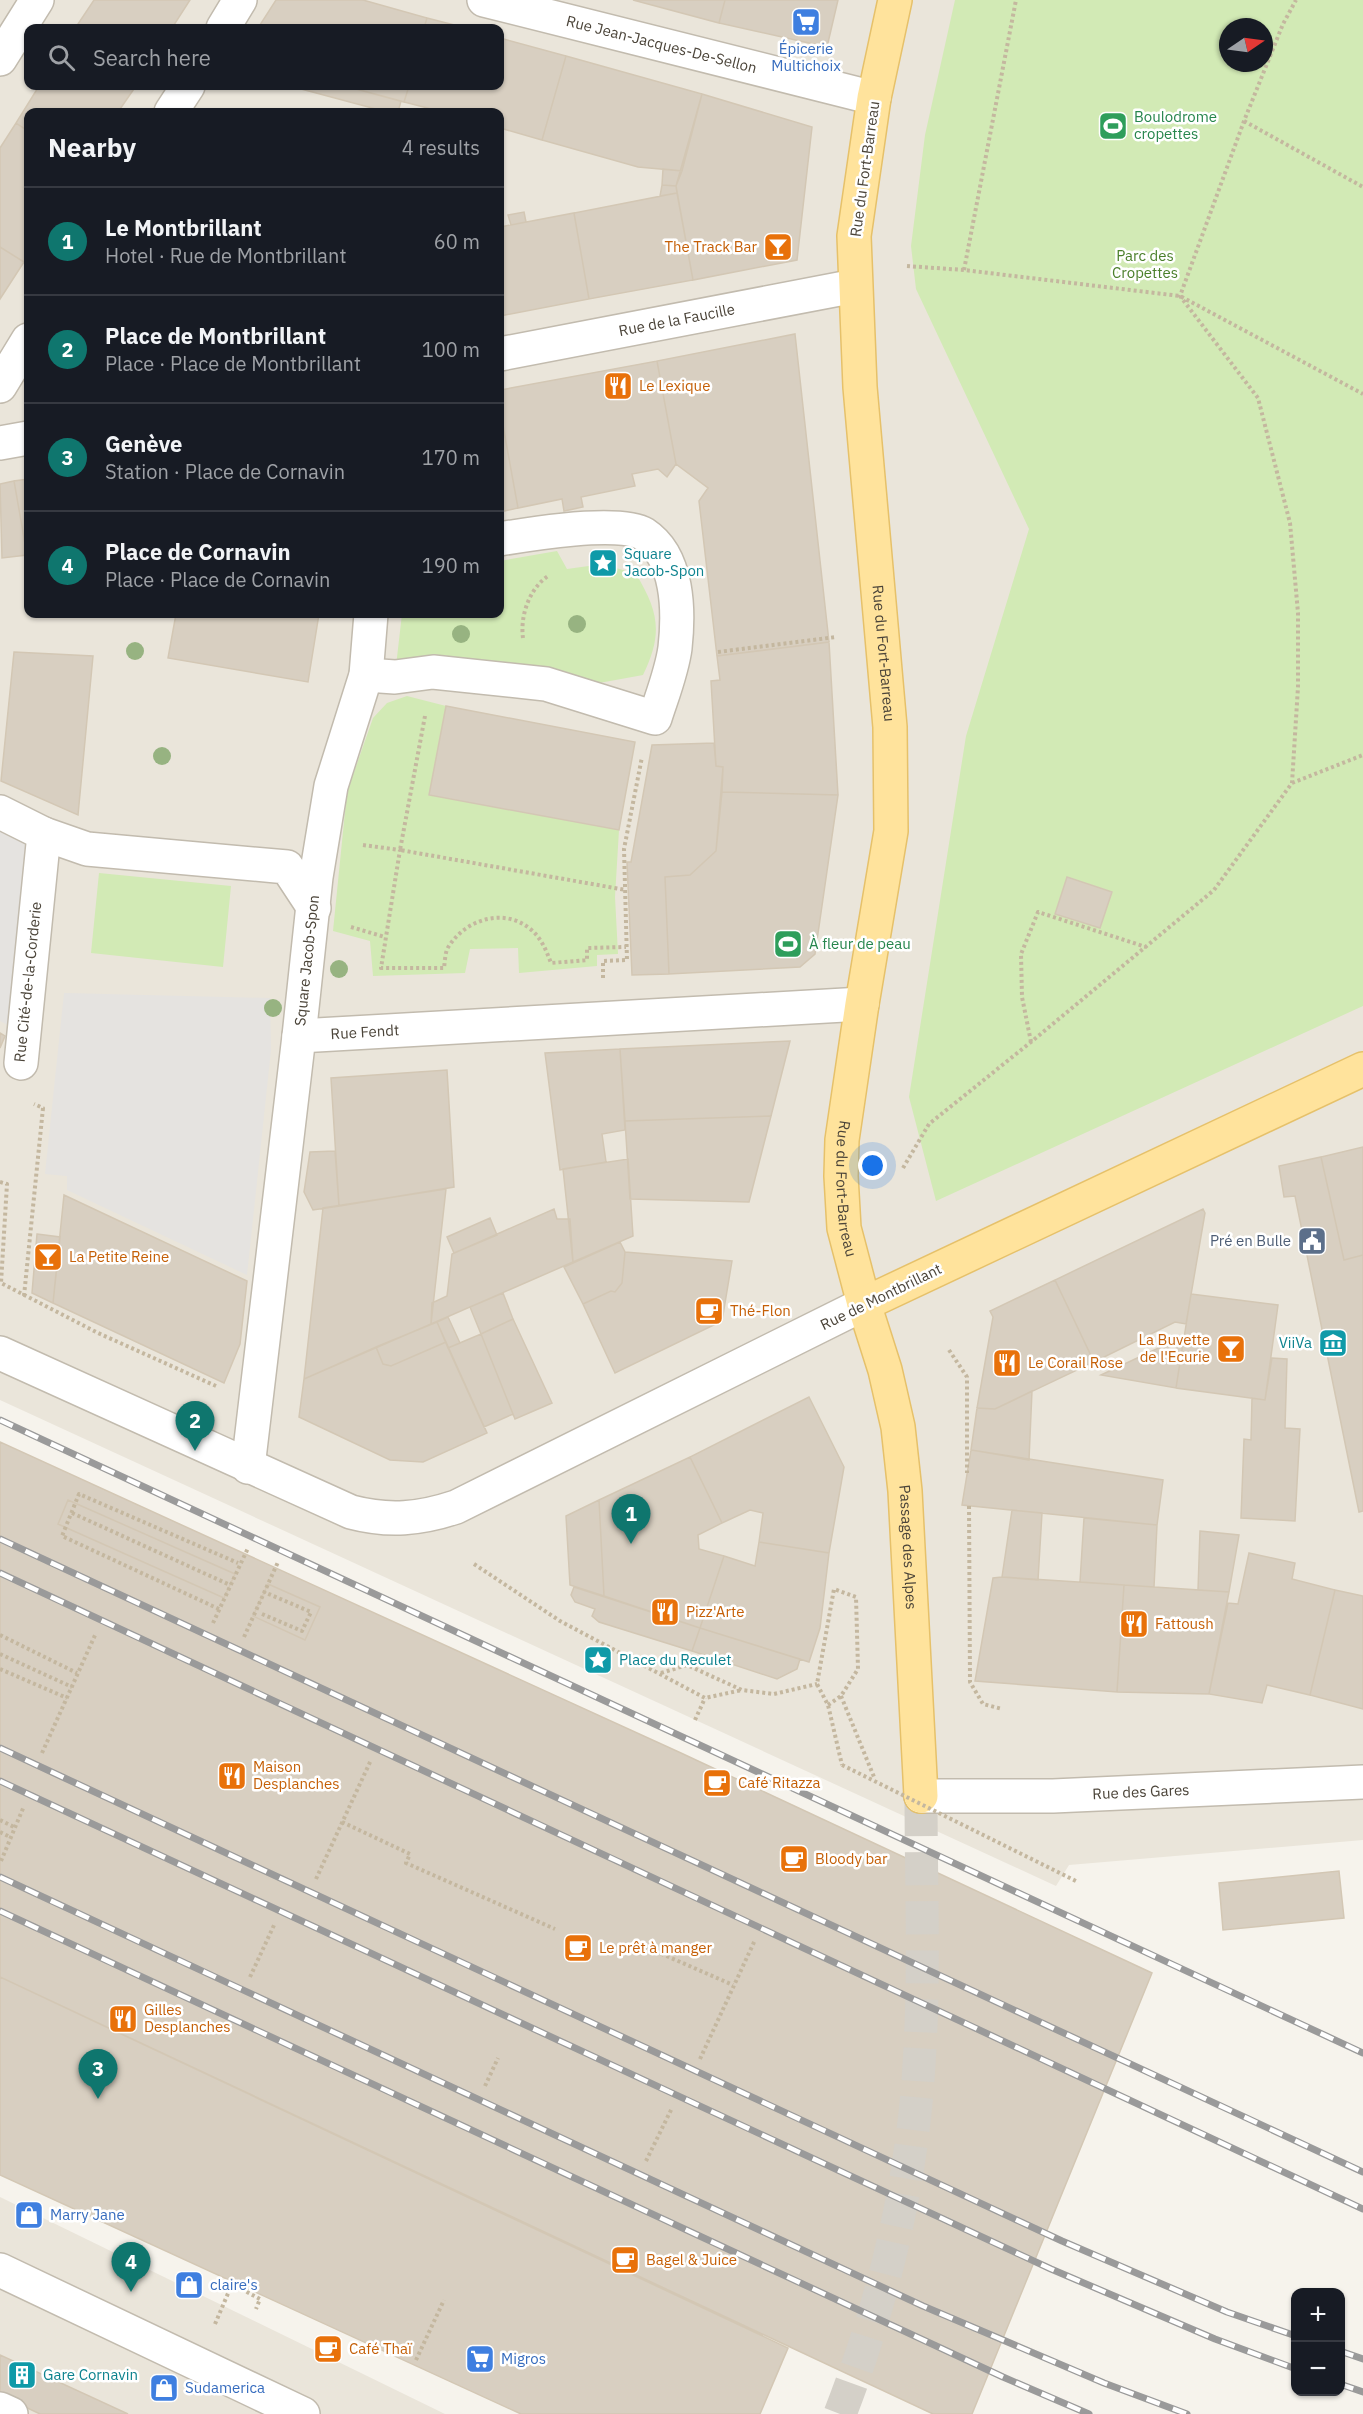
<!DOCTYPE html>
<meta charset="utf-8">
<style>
:root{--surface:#171b24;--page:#242831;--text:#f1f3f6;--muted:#9ea1a6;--line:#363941;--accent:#0f766e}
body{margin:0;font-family:"IBM Plex Sans",sans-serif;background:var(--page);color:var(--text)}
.controls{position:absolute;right:18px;bottom:18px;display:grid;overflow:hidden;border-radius:12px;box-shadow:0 2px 4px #0004}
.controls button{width:54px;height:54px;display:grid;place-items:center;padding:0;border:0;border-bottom:2px solid var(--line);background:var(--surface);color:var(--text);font:30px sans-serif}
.compass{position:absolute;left:1219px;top:18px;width:54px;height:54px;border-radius:50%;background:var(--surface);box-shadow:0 2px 4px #0004;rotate:77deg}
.you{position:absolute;left:873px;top:1166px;width:21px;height:21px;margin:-15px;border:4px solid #fff;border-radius:50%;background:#1a73e8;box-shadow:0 0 0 9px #1a73e833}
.badge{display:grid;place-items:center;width:39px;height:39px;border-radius:50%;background:var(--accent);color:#fff;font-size:20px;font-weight:700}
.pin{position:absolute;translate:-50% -50px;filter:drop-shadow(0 2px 3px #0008)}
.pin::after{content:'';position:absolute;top:32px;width:21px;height:18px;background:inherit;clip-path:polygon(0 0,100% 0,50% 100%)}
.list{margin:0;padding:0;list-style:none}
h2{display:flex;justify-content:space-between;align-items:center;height:78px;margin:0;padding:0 24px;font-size:26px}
h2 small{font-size:20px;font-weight:400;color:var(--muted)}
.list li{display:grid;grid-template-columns:39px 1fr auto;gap:18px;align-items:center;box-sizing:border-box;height:108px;padding:0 24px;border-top:2px solid var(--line)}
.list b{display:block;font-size:22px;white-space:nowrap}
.list p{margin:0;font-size:20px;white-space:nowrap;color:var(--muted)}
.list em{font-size:20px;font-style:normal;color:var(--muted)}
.icon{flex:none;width:33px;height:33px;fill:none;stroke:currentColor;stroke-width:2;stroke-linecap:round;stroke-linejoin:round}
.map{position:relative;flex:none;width:1363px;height:2414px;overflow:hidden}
.search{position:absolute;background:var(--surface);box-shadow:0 2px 4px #0004;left:24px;top:24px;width:480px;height:66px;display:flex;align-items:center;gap:15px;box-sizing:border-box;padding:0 21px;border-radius:12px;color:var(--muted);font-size:22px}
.panel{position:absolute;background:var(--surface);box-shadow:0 2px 4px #0004;left:24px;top:108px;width:480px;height:510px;border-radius:12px}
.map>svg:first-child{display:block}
.residential{fill:#eae5da;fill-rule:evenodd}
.green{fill:#d2eab5;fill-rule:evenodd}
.parking{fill:#e5e3e0}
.building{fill:#d8cfc1;stroke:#d3c7b4;stroke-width:1.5}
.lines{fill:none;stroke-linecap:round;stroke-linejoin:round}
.major-tunnel{stroke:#d4d0c8;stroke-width:33;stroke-dasharray:33 16;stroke-linecap:butt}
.minor-casing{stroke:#c2bbae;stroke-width:36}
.major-casing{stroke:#e6c16a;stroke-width:36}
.path{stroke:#c4b79f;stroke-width:4;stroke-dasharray:3 3;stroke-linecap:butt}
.minor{stroke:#fff;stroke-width:33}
.major{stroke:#ffe39c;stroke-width:33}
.rail-casing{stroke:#9a9a9a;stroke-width:7}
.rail{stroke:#fff;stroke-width:4.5;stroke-dasharray:14;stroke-linecap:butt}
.path-bridge{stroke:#c4b79f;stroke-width:4;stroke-dasharray:3 3;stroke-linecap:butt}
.tree{fill:#97b381}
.labels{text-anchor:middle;stroke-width:5;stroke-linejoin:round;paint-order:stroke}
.street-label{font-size:15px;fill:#4b4439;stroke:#fff}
.shop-label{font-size:15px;fill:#366cbe;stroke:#fff;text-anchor:start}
.leisure-label{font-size:15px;fill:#27864d;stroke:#fff;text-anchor:start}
.food-label{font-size:15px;fill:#c56008;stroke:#fff;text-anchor:start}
.park-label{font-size:15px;fill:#4a7f2a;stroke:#fff}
.culture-label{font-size:15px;fill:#0d838f;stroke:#fff;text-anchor:start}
.service-label{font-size:15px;fill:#4e5e75;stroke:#fff;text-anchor:end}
</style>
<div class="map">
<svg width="1363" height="2414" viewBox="0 0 1363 2414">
<rect width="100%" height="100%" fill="#f6f3ec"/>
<path class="residential" d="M0,0H1363V1840L1069,1865L1056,1886L0,1400ZM1228,27H1264V63H1228ZM28,28H500V86H28ZM28,112H500V614H28Z
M0,2197L445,2414H0Z"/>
<path class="green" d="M955,0H1363V1006L936,1201L909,1097L966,736L1029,529L916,289L911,246L925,135ZM1228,27H1264V63H1228Z
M557,551L567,569L603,564L636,574C659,612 663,634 643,675L533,695L445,655L396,666L402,614H500V561Z
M407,696L446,706L429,795L619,830L615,897L618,954L597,955V966L519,973L518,948L470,949L465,973L373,976L370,941L333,931L347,792L373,718L387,703Z
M99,873L231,886L223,967L91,953Z"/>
<path class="parking" d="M0,823L27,834L17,1030L0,1021Z
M64,993L270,998L271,1050L247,1275L67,1190V1176L45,1174Z"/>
<path class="building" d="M94,0H190L172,28H78L76,27Z
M276,0H363L427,18L424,28H258Z
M633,0H725L719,23Z
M725,0H838L827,47L719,23Z
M427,18L466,28H424Z
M500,38L566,56L542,140L500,128V112H443L404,102L409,86H500Z
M566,56L702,94L682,171L638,167L542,140Z
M39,86H136L118,112H28V131L16,123Z
M290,86H345L401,101L398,112H387Z
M345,86H409L404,102Z
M702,94L812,127L797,260L693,280L676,186Z
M16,123L28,131V254L24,262L0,247V148Z
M663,169L682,171L676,186L662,185Z
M662,185L676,186L677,193L660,196Z
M677,193L693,280L589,299L574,213Z
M524,212L526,222L511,225L508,215Z
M574,213L589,299L500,316V227Z
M0,247L24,262L0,299Z
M795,334L829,642L717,656L699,501L708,488L676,464L657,361Z
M657,361L676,464L667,477L658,469L632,474L635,486L581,497L583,507L564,511L562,499L518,508L500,409V390Z
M500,409L518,508L500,512Z
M28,479V555H27L14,481Z
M14,481L27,555L2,558L0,484Z
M176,614H319L308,682L168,658Z
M829,642L838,795L722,792L723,767L716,766L711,681L720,680L717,656Z
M14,652L93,656L78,815L1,781Z
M446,706L635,742L619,830L429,795Z
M714,743L716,766L723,767L716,851L690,875L665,877L669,974L632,975L627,862H631L652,745Z
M722,792L838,795L815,954L800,967L669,974L665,877L690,875L716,851Z
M1067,877L1112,892L1100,928L1055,914Z
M0,1033L5,1036L0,1048Z
M790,1041L771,1116L625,1121L620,1049Z
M620,1049L625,1130L602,1134L606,1162L560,1170L545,1053Z
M447,1070L454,1187L339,1206L331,1078Z
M771,1116L749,1202L630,1199L625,1121Z
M1363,1147V1255L1344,1260L1321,1157Z
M335,1151L339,1206L313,1210L304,1192L310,1152Z
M1321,1157L1344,1260L1363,1255V1511L1359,1512L1295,1196L1284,1197L1279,1166Z
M628,1159L633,1236L573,1262L563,1169Z
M446,1189L431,1324L304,1379L323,1208Z
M64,1195L247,1281L240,1344L224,1383L53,1303Z
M554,1209L557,1219H570L573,1262L431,1324L432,1303L447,1296L452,1254Z
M1203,1209L1205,1213L1186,1324L1175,1322L1094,1362L1055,1280Z
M490,1218L497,1235L454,1253L447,1237Z
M37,1234L60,1237L53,1303L32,1293Z
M620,1242L625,1252L622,1283L615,1292L611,1291L583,1304L564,1267Z
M625,1252L732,1261L722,1321L615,1373L583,1304L611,1291L615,1292L622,1283Z
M1055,1280L1094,1362L995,1409L977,1408L993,1317L990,1311Z
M503,1293L513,1319L481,1334L470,1307Z
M1191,1294L1278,1305L1265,1400L1176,1388Z
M448,1317L460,1343L448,1348L437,1322Z
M513,1319L552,1403L515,1419L481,1334Z
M437,1322L446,1342L391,1366L383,1364L376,1347Z
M481,1334L513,1414L484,1427L448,1348Z
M1184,1336L1176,1388L1101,1375Z
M446,1342L487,1433L423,1462L390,1460L299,1417L304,1379L376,1347L383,1364L391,1366Z
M1272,1358L1287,1359L1285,1428L1300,1429L1295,1521L1241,1518L1244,1439L1251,1440L1252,1398L1265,1400Z
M1032,1391L1029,1460L971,1450L977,1408L995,1409Z
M809,1397L844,1467L829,1553L759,1542L763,1513L750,1510L722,1523L690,1457Z
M0,1442L681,1753L1152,1973L972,2414H933L0,1977Z
M971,1450L1163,1480L1157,1525L962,1505Z
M690,1457L722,1523L698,1535L699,1549L724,1556L700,1628L604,1596L599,1500Z
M68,1500L235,1574L224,1598L58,1524Z
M599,1500L604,1596L570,1585L566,1516Z
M1012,1510L1042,1513L1038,1580L1002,1577Z
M1084,1518L1157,1525L1154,1587L1080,1582Z
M1200,1531L1239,1535L1229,1592L1198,1590Z
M759,1542L829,1553L820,1628L809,1662L700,1628L724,1556L755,1566Z
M1249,1553L1295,1563L1292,1579L1335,1590L1310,1695L1267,1685L1262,1703L1209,1694L1228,1603L1238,1604Z
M1002,1577L1124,1585L1117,1692L975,1681L993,1578Z
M268,1584L320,1607L305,1640L253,1616Z
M1124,1585L1229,1592L1209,1694L1117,1692Z
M574,1587L700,1628L692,1651L599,1622L592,1616L595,1609L575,1602L571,1595Z
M1335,1590L1363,1596V1709L1310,1695Z
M700,1628L800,1659L797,1669L777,1679L692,1651Z
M1339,1871L1344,1918L1223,1930L1219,1883Z
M0,1977L788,2348L760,2414H521L0,2175Z
M0,2355L128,2414H40L0,2395Z"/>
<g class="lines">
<path class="major-tunnel" d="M840,2414C883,2303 912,2184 919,2065C925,1975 921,1885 921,1796"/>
<g class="minor-casing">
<g id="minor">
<path id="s1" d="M484,0L874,98"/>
<path d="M223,28L240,0"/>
<path d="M0,59L37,0"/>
<path d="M171,112L188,86"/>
<path id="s2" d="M500,354L855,286"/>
<path d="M0,386L28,340"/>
<path d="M0,443L28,438"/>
<path d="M366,675L395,677L433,672L546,684L655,718C662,696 672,671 675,648C679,612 679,557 644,534C620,519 529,534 500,539"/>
<path d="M0,812L44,834L21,1063"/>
<path d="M44,834L87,849L287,867L314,908"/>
<path id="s3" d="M299,1036L316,877L331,786L366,675L371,614"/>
<path d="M0,1353L351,1512C389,1522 420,1519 456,1507L864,1304"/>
<path id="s4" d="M248,1467L299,1036L862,1004"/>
<path id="s5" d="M921,1796H1053L1363,1782"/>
<path d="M0,2270L303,2414"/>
<path d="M0,2409L11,2414"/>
</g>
</g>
<g class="major-casing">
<g id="major">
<path id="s6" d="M895,0L874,98L854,236L860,387L890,727L891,831L862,1004L842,1140L841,1176L844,1228L864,1304L885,1370L898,1427L905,1491L921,1796"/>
<path d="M864,1304L1363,1069"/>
</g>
</g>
<path class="path" d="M1244,121L1363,187
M907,266L964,270L1180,296L1363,394
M964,270L1016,0
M523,638C520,616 529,589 548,576
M718,652L836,637
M425,716L400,850L626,890
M1292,783L1363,755
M363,845L400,850L381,968H444C445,961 445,951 449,946C466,919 504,908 529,928C541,937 546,950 551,963L587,960V948L626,947
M351,927L385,937
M603,978V961L627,960L624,849L642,757
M1031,1042L1022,997L1021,954L1038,912L1146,947
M903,1168L929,1124L1031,1042L1214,890L1292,783L1298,687V613L1290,523L1258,398L1180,296L1244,121L1283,24L1296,0
M0,1182L7,1184L1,1283L98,1333L216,1386
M24,1296L43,1108L34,1104
M949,1350L967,1377V1473
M969,1506L970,1682L983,1704L1002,1709
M72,1513L230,1585
M474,1564L560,1621L705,1698L742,1690
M219,1609L62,1536L79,1494L238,1563
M262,1614L302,1631L311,1612L264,1592
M213,1623L248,1548
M0,1635L77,1673
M244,1637L278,1562
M0,1654L72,1687
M0,1669L67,1698
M661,1673L687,1665L742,1690L774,1694L817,1684
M841,1696L874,1777
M828,1705L841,1696L858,1669L856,1597L834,1589L817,1684L828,1705L842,1765
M695,1720L705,1698
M42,1753L96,1633
M0,1820L14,1827
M342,1822L410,1854L406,1863L555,1929
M0,1832L10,1837
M1,1861L24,1806
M316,1879L371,1760
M639,1944L733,1985
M250,1977L275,1923
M700,2059L755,1940
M485,2086L498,2058
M646,2161L672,2108
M215,2324L232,2284L260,2299L256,2309
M416,2360L444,2300"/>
<use href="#minor" class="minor"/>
<use href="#major" class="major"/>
<g class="rail-casing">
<path id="rail" d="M0,1420L1363,2053
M0,1539L1363,2172
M0,1573L1363,2209
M0,1748L1062,2241L1227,2312L1296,2336
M0,1781L1051,2269L1215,2339L1296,2369
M0,1877L923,2306L1104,2383L1187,2414
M0,1911L1003,2377L1089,2414
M1340,2351L1363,2359
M1340,2384L1363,2392"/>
</g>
<use href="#rail" class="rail"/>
<path class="path-bridge" d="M842,1765L1076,1881"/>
</g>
<g class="tree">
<circle cx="577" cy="624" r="9"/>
<circle cx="461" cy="634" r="9"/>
<circle cx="135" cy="651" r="9"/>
<circle cx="162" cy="756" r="9"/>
<circle cx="339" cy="969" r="9"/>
<circle cx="273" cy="1008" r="9"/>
</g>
<defs>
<g id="supermarket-square" transform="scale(1.5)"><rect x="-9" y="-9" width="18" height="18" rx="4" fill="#3f7fe0" stroke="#fff"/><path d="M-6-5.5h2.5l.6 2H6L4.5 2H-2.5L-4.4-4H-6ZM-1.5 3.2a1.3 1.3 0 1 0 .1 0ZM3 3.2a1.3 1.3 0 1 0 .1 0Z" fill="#fff"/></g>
<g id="stadium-square" transform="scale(1.5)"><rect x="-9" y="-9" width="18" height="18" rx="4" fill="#2e9e5b" stroke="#fff"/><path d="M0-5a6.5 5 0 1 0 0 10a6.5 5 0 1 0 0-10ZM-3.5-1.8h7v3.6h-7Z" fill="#fff"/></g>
<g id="bar-square" transform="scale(1.5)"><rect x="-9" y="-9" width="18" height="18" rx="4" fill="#e8710a" stroke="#fff"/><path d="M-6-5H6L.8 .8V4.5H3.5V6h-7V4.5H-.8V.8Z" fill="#fff"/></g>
<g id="restaurant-square" transform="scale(1.5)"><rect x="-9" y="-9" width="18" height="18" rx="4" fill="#e8710a" stroke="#fff"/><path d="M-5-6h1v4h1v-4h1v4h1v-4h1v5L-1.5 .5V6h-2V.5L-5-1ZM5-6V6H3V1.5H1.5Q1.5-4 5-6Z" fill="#fff"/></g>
<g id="sight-square" transform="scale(1.5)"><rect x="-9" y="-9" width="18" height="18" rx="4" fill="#0f9aa8" stroke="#fff"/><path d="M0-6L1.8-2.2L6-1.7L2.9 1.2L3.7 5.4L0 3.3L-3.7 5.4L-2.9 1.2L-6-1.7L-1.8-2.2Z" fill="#fff"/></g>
<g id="civic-square" transform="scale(1.5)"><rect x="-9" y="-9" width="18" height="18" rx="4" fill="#5c6f8a" stroke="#fff"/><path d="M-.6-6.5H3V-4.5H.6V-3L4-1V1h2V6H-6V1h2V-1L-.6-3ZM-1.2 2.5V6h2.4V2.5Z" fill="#fff"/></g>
<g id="cafe-square" transform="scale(1.5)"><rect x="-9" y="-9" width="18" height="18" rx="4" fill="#e8710a" stroke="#fff"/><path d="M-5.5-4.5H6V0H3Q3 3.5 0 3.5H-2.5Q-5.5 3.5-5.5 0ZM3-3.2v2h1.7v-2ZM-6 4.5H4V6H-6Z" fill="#fff"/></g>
<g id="museum-square" transform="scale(1.5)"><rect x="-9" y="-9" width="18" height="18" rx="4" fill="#0f9aa8" stroke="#fff"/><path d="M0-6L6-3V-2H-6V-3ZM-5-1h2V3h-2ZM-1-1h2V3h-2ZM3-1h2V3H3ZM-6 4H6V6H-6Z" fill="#fff"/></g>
<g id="shop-square" transform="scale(1.5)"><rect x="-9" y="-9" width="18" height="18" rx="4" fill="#3f7fe0" stroke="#fff"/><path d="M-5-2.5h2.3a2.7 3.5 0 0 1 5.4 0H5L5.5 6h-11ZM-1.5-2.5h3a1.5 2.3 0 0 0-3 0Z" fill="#fff"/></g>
<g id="building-square" transform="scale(1.5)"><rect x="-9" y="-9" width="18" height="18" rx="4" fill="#0f9aa8" stroke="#fff"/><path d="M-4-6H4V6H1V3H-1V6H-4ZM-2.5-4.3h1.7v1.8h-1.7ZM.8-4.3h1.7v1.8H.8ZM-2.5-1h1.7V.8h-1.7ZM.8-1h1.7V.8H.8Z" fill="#fff"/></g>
</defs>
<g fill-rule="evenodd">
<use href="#supermarket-square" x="806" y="22"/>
<use href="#stadium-square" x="1113" y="126"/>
<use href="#bar-square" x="778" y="247"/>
<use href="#restaurant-square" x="618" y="386"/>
<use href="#sight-square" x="603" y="563"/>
<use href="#stadium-square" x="788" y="944"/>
<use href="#civic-square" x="1312" y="1241"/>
<use href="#bar-square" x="48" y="1257"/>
<use href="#cafe-square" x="709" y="1311"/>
<use href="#museum-square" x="1333" y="1343"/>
<use href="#bar-square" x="1231" y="1349"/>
<use href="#restaurant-square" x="1007" y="1363"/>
<use href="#restaurant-square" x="665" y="1612"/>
<use href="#restaurant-square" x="1134" y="1624"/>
<use href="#sight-square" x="598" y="1660"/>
<use href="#restaurant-square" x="232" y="1776"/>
<use href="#cafe-square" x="717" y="1783"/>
<use href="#cafe-square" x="794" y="1859"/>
<use href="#cafe-square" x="578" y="1948"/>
<use href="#restaurant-square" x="123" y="2019"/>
<use href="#shop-square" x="29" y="2215"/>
<use href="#cafe-square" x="625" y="2260"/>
<use href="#shop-square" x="189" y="2285"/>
<use href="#cafe-square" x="328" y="2349"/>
<use href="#supermarket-square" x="480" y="2359"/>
<use href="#building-square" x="22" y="2375"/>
<use href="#shop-square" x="164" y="2388"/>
</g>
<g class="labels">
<g class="street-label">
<text dy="5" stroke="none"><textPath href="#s1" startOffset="183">Rue Jean-Jacques-De-Sellon</textPath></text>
<text transform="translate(865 169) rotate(-82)" y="5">Rue du Fort-Barreau</text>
<text dy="5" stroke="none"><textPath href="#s2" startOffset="180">Rue de la Faucille</textPath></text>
<text dy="5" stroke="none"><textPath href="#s6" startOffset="658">Rue du Fort-Barreau</textPath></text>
<text dy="5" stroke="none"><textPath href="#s3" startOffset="76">Square Jacob-Spon</textPath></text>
<text transform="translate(28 982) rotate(-84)" y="5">Rue Cité-de-la-Corderie</text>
<text dy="5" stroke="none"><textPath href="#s4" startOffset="500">Rue Fendt</textPath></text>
<text dy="5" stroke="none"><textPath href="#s6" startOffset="1198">Rue du Fort-Barreau</textPath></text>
<text transform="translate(881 1297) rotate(-26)" y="5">Rue de Montbrillant</text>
<text dy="5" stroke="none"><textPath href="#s6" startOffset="1564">Passage des Alpes</textPath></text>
<text dy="5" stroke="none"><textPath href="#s5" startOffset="220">Rue des Gares</textPath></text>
</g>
<g class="shop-label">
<text x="806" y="54" text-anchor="middle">Épicerie<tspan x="806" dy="17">Multichoix</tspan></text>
<text x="50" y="2220">Marry Jane</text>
<text x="210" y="2290">claire's</text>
<text x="501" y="2364">Migros</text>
<text x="185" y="2393">Sudamerica</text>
</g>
<g class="leisure-label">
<text x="1134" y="122">Boulodrome<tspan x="1134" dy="17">cropettes</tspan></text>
<text x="809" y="949">À fleur de peau</text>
</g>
<g class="food-label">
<text x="757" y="252" text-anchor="end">The Track Bar</text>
<text x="639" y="391">Le Lexique</text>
<text x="69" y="1262">La Petite Reine</text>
<text x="730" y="1316">Thé-Flon</text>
<text x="1210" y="1345" text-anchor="end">La Buvette<tspan x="1210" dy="17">de l'Ecurie</tspan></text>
<text x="1028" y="1368">Le Corail Rose</text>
<text x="686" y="1617">Pizz'Arte</text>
<text x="1155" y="1629">Fattoush</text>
<text x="253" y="1772">Maison<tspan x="253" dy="17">Desplanches</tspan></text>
<text x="738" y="1788">Café Ritazza</text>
<text x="815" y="1864">Bloody bar</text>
<text x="599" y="1953">Le prêt à manger</text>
<text x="144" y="2015">Gilles<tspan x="144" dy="17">Desplanches</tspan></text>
<text x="646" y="2265">Bagel &amp; Juice</text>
<text x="349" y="2354">Café Thaï</text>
</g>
<g class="park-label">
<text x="1145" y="261">Parc des<tspan x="1145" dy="17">Cropettes</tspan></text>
</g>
<g class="culture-label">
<text x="624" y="559">Square<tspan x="624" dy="17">Jacob-Spon</tspan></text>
<text x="1312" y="1348" text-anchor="end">ViiVa</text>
<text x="619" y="1665">Place du Reculet</text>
<text x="43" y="2380">Gare Cornavin</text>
</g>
<g class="service-label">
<text x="1291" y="1246">Pré en Bulle</text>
</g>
</g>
</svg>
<div class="controls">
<button>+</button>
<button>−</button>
</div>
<svg class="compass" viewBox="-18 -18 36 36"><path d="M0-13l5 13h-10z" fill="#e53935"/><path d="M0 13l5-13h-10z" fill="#9ea1a6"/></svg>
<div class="you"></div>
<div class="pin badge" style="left:631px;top:1544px">1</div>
<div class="pin badge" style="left:195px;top:1451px">2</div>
<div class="pin badge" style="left:98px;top:2099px">3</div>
<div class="pin badge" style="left:131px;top:2292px">4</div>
<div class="search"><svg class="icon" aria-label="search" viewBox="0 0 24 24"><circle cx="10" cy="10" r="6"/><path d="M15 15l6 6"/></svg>Search here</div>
<section class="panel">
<h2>Nearby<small>4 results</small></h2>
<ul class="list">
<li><span class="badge">1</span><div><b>Le Montbrillant</b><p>Hotel · Rue de Montbrillant</p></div><em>60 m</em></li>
<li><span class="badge">2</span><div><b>Place de Montbrillant</b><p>Place · Place de Montbrillant</p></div><em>100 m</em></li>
<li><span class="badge">3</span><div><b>Genève</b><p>Station · Place de Cornavin</p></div><em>170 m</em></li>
<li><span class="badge">4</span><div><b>Place de Cornavin</b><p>Place · Place de Cornavin</p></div><em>190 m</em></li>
</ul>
</section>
</div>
